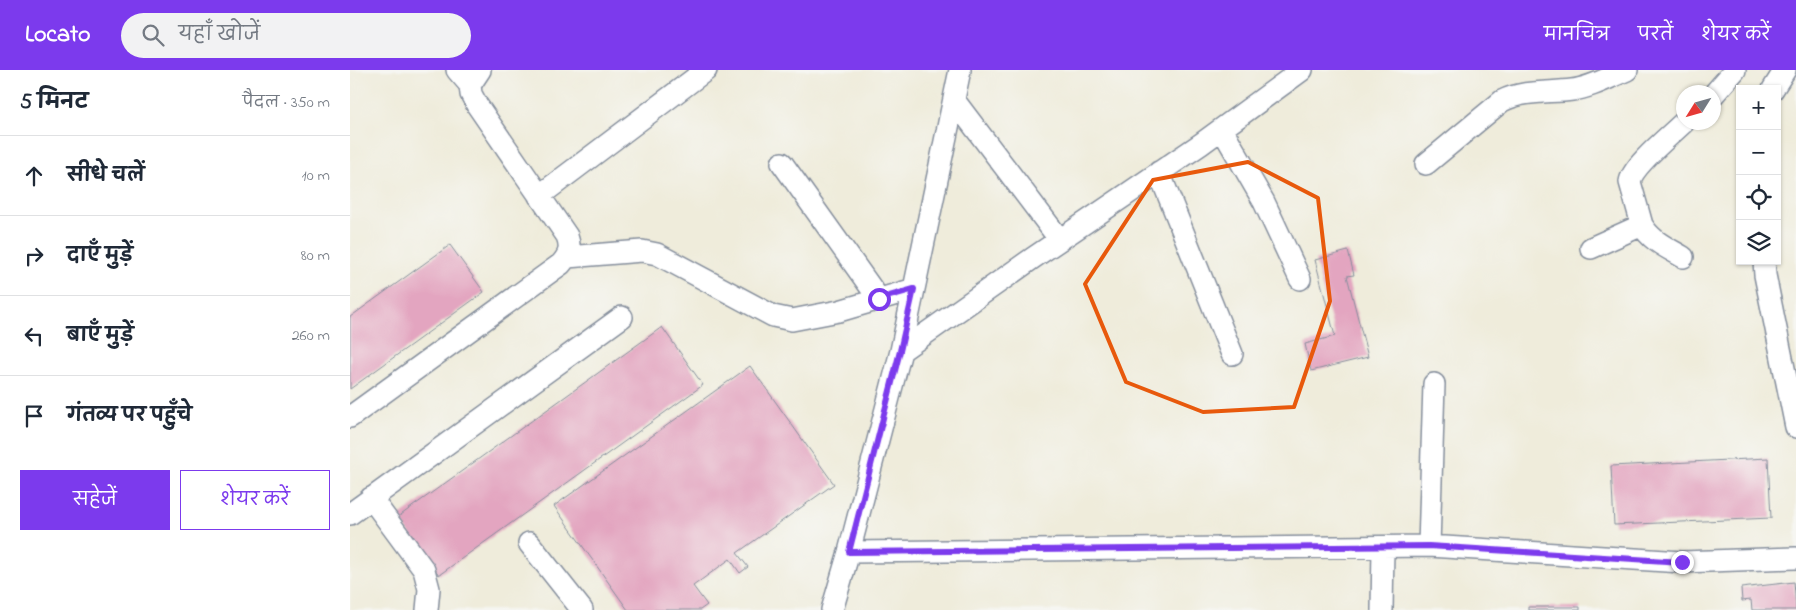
<!DOCTYPE html>
<html lang="hi">
<meta charset="utf-8">
<style>
:root{--surface:#fff;--page:#f2f2f3;--text:#1f2937;--muted:#747a83;--line:#e0e1e3;--accent:#7c3aed}
body{margin:0;font-family:"Indie Flower","Playpen Sans Deva",sans-serif;background:var(--page);color:var(--text)}
.controls{position:absolute;right:15px;top:15px;display:grid;overflow:hidden;border-radius:0px;box-shadow:0 1px 4px #0004}
.controls button{width:45px;height:45px;display:grid;place-items:center;padding:0;border:0;border-bottom:1px solid var(--line);background:var(--surface);color:var(--text);font:25px sans-serif}
.compass{position:absolute;left:1326px;top:15px;width:45px;height:45px;border-radius:50%;background:var(--surface);box-shadow:0 1px 4px #0004;rotate:233deg}
.stop{position:absolute;width:15px;height:15px;margin:-11px;border:4px solid #7c3aed;border-radius:50%;background:#fff}
.stop.end{background:#7c3aed;border-color:#fff;box-shadow:0 1px 5px #0008}
.list{margin:0;padding:0;list-style:none}
h2{display:flex;justify-content:space-between;align-items:center;height:65px;margin:0;padding:0 20px;font-size:21px}
h2 small{font-size:16px;font-weight:400;color:var(--muted)}
.list li{display:grid;grid-template-columns:32px 1fr auto;gap:15px;align-items:center;box-sizing:border-box;height:80px;padding:0 20px;border-top:1px solid var(--line)}
.list b{display:block;font-size:19px;white-space:nowrap}
.list em{font-size:16px;font-style:normal;color:var(--muted)}
.actions{display:flex;gap:10px;padding:15px 20px}
.actions a{flex:1;padding:11px 0;border:1px solid var(--accent);border-radius:0px;text-align:center;font-size:18px;color:var(--accent)}
.actions .main{background:var(--accent);color:#fff}
.icon{flex:none;width:28px;height:28px;fill:none;stroke:currentColor;stroke-width:2;stroke-linecap:round;stroke-linejoin:round}
.map{position:relative;flex:none;width:1446px;height:540px;overflow:hidden}
header{display:flex;align-items:center;gap:30px;box-sizing:border-box;height:70px;padding:0 25px;background:var(--accent);color:#fff}
header strong{font-size:24px}
nav{display:flex;gap:28px;margin-inline-start:auto;font-size:18px}
.search{width:350px;height:45px;background:var(--page);display:flex;align-items:center;gap:12px;box-sizing:border-box;padding:0 18px;border-radius:28px;color:var(--muted);font-size:19px}
main{display:flex}
aside{flex:1;background:var(--surface)}
.map>svg:first-child{display:block}
.building{fill:#e3a5c0}
.lines{fill:none;stroke-linecap:round;stroke-linejoin:round}
.minor-casing{stroke:#858e9c;stroke-width:24}
.minor{stroke:#fff;stroke-width:21}
.route{stroke:#7c3aed;stroke-width:6}
.marked{fill:none;stroke:#e8590c;stroke-width:4;stroke-linejoin:round}
</style>
<header>
<strong>Locato</strong>
<div class="search"><svg class="icon" aria-label="search" viewBox="0 0 24 24"><circle cx="10" cy="10" r="6"/><path d="M15 15l6 6"/></svg>यहाँ खोजें</div>
<nav><a>मानचित्र</a><a>परतें</a><a>शेयर करें</a></nav>
</header>
<main>
<aside>
<h2>5 मिनट<small>पैदल · 350 m</small></h2>
<ul class="list">
<li><svg class="icon" aria-label="ahead" viewBox="0 0 24 24"><path d="M12 20V5M6 11l6-6 6 6"/></svg><div><b>सीधे चलें</b></div><em>10 m</em></li>
<li><svg class="icon" aria-label="right" viewBox="0 0 24 24"><path d="M7 20v-9h11M14 6l5 5-5 5"/></svg><div><b>दाएँ मुड़ें</b></div><em>80 m</em></li>
<li><svg class="icon" aria-label="left" viewBox="0 0 24 24"><path d="M17 20v-9H6M10 6l-5 5 5 5"/></svg><div><b>बाएँ मुड़ें</b></div><em>260 m</em></li>
<li><svg class="icon" aria-label="arrive" viewBox="0 0 24 24"><path d="M6 21V4h12l-3 4 3 4H6"/></svg><div><b>गंतव्य पर पहुँचे</b></div></li>
</ul>
<div class="actions"><a class="main">सहेजें</a><a>शेयर करें</a></div>
</aside>
<div class="map">
<svg width="1446" height="540" viewBox="0 0 1446 540">
<rect width="100%" height="100%" fill="#f6f6f2"/>
<filter id="ink" filterUnits="userSpaceOnUse"><feTurbulence type="fractalNoise" baseFrequency=".02" numOctaves="2"/><feDisplacementMap in="SourceGraphic" scale="10" xChannelSelector="R" yChannelSelector="G"/><feConvolveMatrix kernelMatrix="1 2 1 2 8 2 1 2 1" color-interpolation-filters="sRGB"/></filter>
<filter id="wash" filterUnits="userSpaceOnUse"><feTurbulence type="fractalNoise" baseFrequency=".0096" numOctaves="4" result="noise"/><feDisplacementMap in="SourceGraphic" scale="20" xChannelSelector="R" yChannelSelector="G"/><feGaussianBlur stdDeviation="1.12" result="paint"/><feColorMatrix in="noise" values="0 0 0 0 0 0 0 0 0 0 0 0 0 0 0 0 0 1.4 0 .05"/><feComposite in="paint" operator="in"/></filter>
<g filter="url(#wash)">
<rect width="100%" height="100%" fill="#efecdb"/>
<g id="blocks">
<path class="building" d="M100,175L134,222L0,319V247Z
M998,181L1004,205L997,206L1018,287L961,301L955,274L985,266L965,190Z
M312,257L353,315L89,505L48,447Z
M400,296L484,414L387,483L398,497L390,503L380,489L343,516L357,535L350,540H278L204,436Z
M1418,388L1421,448L1264,455L1261,396Z
M1444,512L1446,540H1402L1401,530L1392,531L1391,518Z
M1178,537H1230V540H1178Z"/>
</g>
</g>
<g filter="url(#ink)">
<use href="#blocks" fill-opacity="0" stroke="#858e9c" stroke-width="1"/>
<g class="lines">
<g class="minor-casing">
<path id="minor" d="M107,0L120,15
M1423,19L1435,0
M1364,24L1385,0
M604,30L710,170
M872,59L914,132L950,209
M432,93L529,229
M1076,94L1152,31C1174,20 1198,23 1222,20C1240,18 1260,7 1277,0
M809,102L882,284
M189,126L356,0
M1292,155C1301,171 1318,178 1333,187
M1241,178L1292,155L1280,112C1282,96 1321,65 1334,52
M217,187L292,181L307,184L423,246L442,250L489,241L564,219
M1414,191L1415,205L1446,357
M551,281L683,188L851,74L952,0
M0,347L211,194C220,184 221,177 217,166L127,35L121,24L120,15L130,0
M21,428L74,500L79,519L77,540
M0,444L272,247
M179,473L232,540
M1079,476L1084,314
M499,482L1079,476L1332,492L1446,488
M482,540L499,482L551,281L610,0
M1032,540L1033,477"/>
</g>
<use href="#minor" class="minor"/>
</g>
</g>
<g class="lines" filter="url(#ink)">
<path class="route" d="M529,229L564,219L550,281L499,482L1079,476L1332,492"/>
</g>
<path class="marked" d="M898,92L968,128L980,231L944,337L853,342L776,312L735,214L803,110Z"/>
</svg>
<div class="controls">
<button>+</button>
<button>−</button>
<button><svg class="icon" aria-label="locate" viewBox="0 0 24 24"><circle cx="12" cy="12" r="6"/><path d="M12 2v4M12 18v4M2 12h4M18 12h4"/></svg></button>
<button><svg class="icon" aria-label="layers" viewBox="0 0 24 24"><path d="M12 4l9 5-9 5-9-5zM3 14l9 5 9-5"/></svg></button>
</div>
<svg class="compass" viewBox="-18 -18 36 36"><path d="M0-13l5 13h-10z" fill="#e53935"/><path d="M0 13l5-13h-10z" fill="#747a83"/></svg>
<div class="stop" style="left:529px;top:229px"></div>
<div class="stop end" style="left:1332px;top:492px"></div>
</div>
</main>
